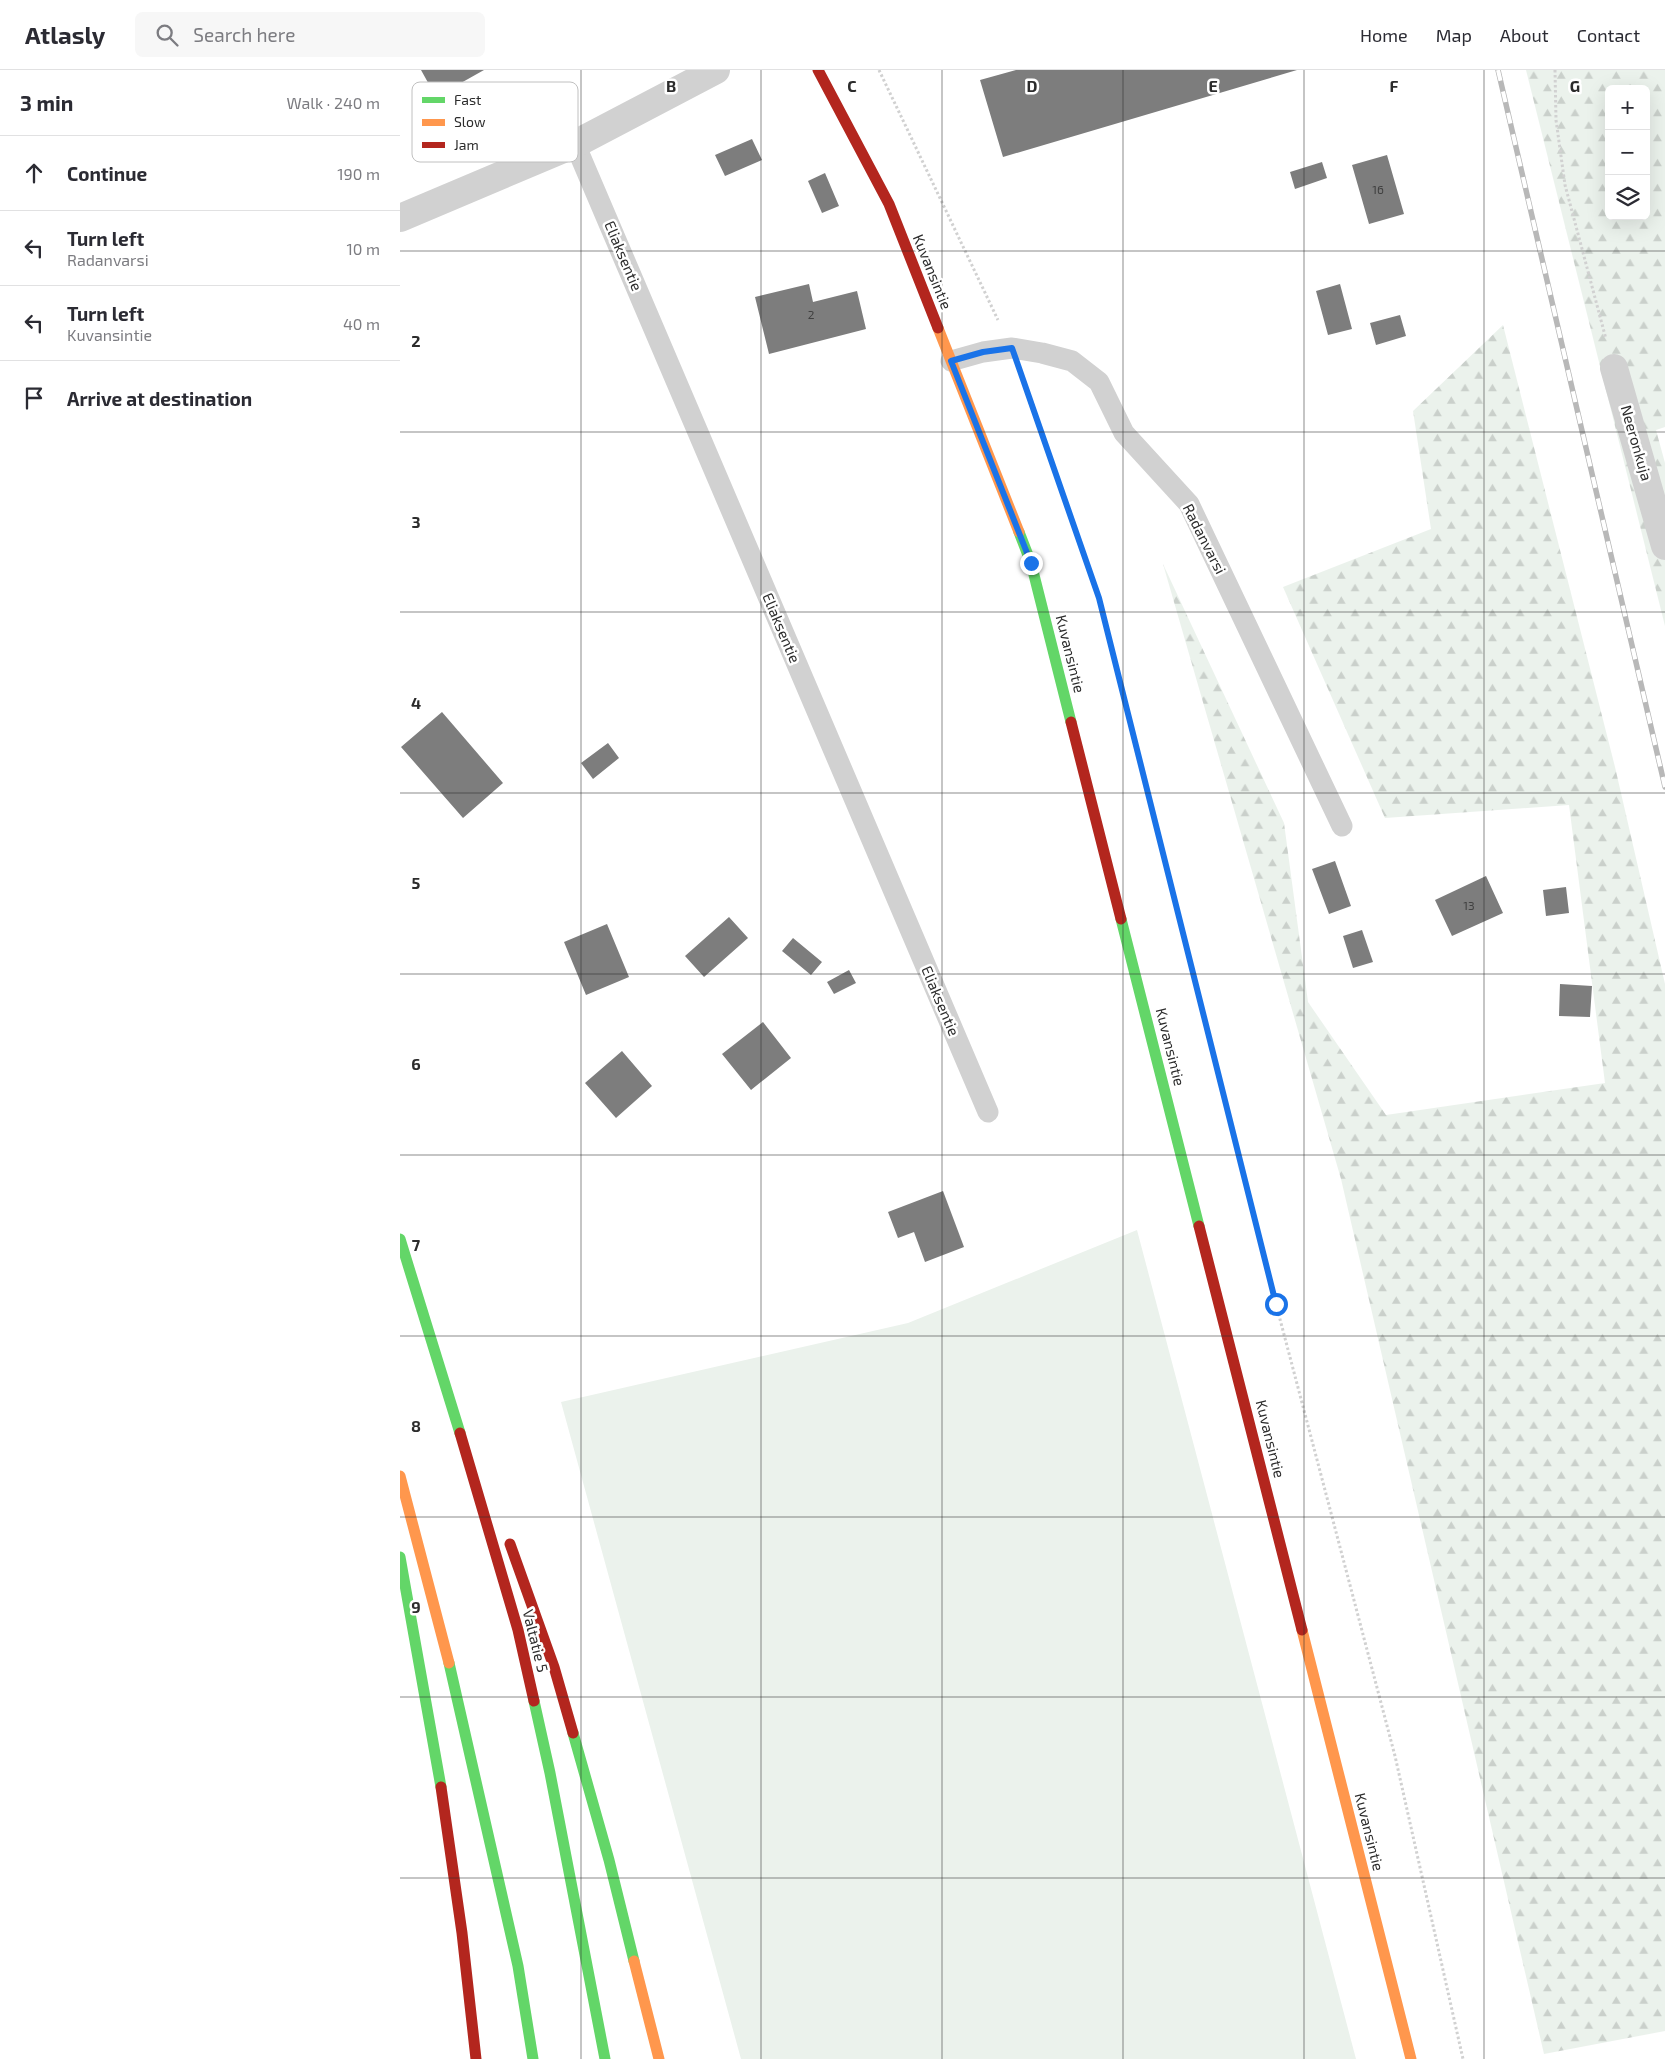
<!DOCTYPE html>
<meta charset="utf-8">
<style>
:root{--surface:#fff;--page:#f7f7f7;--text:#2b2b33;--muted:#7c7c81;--line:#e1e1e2}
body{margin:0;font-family:"Exo 2",sans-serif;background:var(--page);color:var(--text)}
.controls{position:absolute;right:15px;top:15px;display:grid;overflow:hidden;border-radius:8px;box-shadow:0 5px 20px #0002}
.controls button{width:45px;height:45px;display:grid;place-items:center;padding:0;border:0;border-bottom:1px solid var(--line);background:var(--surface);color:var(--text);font:25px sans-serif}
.stop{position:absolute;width:15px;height:15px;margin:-11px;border:4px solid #1a73e8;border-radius:50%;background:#fff}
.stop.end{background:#1a73e8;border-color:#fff;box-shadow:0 1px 5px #0008}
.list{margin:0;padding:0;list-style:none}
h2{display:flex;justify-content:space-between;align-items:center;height:65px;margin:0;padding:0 20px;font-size:21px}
h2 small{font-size:16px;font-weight:400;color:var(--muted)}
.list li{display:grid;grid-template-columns:32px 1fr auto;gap:15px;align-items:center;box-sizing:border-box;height:75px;padding:0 20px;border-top:1px solid var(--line)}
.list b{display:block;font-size:19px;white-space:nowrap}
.list p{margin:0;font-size:16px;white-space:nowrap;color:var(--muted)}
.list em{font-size:16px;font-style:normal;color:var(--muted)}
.icon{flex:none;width:28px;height:28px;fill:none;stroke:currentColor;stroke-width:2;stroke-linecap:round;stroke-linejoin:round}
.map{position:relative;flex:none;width:1265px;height:1989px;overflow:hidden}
header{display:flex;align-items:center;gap:30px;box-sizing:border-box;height:70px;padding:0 25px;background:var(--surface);border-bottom:1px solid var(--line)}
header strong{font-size:24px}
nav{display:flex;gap:28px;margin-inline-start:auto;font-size:18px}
.search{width:350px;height:45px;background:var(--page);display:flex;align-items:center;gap:12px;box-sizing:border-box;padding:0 18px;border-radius:8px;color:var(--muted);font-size:19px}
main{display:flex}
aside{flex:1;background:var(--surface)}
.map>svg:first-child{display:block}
.grass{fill:#ebf2ec}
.forest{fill:url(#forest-firs);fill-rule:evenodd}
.building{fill:#7d7d7d}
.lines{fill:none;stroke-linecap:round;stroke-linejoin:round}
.path{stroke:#d1d1d1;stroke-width:3;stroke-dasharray:2.5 2.5;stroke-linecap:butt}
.lane{stroke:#d1d1d1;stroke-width:21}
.street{stroke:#d1d1d1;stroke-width:28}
.fast{stroke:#63d668;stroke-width:11}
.slow{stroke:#ff974d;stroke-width:11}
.jam{stroke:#b3261e;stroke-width:11}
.rail-casing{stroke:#b8b8b8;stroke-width:5.5}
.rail{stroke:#fff;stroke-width:4;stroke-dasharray:11;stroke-linecap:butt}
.route{stroke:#1a73e8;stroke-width:6}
.grid{fill:none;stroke:#2c2c2c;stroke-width:1;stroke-opacity:0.55}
.labels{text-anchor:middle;stroke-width:5;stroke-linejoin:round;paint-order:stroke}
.number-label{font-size:12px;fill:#404040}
.street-label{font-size:15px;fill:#2c2c2c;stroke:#fff}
.key{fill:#fff;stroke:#c0c0c0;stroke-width:1}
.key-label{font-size:14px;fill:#2c2c2c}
.grid-label{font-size:16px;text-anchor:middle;font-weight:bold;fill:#2c2c2c;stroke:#fff;stroke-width:5;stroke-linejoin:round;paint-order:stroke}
</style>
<header>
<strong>Atlasly</strong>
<div class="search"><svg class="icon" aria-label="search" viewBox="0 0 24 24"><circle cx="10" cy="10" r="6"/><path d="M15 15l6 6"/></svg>Search here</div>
<nav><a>Home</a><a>Map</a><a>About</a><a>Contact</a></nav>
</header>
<main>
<aside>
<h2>3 min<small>Walk · 240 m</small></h2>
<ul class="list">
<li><svg class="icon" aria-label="ahead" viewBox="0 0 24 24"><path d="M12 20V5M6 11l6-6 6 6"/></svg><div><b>Continue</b></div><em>190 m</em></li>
<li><svg class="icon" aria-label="left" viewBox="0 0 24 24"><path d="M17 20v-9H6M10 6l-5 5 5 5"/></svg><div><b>Turn left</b><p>Radanvarsi</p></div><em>10 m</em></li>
<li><svg class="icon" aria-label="left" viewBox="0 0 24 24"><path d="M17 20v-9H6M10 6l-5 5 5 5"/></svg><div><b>Turn left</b><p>Kuvansintie</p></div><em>40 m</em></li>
<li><svg class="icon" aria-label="arrive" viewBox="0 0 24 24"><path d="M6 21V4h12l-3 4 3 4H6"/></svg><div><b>Arrive at destination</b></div></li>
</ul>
</aside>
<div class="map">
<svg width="1265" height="1989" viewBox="0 0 1265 1989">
<defs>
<pattern id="forest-firs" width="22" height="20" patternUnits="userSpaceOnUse" patternTransform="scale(1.25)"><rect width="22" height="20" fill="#ebf2ec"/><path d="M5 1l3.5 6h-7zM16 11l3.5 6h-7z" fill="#cad0cb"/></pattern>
</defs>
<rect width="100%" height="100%" fill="#fff"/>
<path class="grass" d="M737,1160L956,1989H341L161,1332L508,1253Z"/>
<path class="forest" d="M1126,0H1265V357L1256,360L1265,393V556ZM1209,19H1246V146H1209Z
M1103,255L1215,697L1265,914V1961L1144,1984L941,1109L763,494L884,753L908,932L986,1045L1205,1013L1169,735L985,748L883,517L1031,459L1013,341Z"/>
<path class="building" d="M21,0H84L36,27Z
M616,0H897L603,87L580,10Z
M352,69L362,90L325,106L315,85Z
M987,85L1004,144L969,154L952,95Z
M922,92L927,108L895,119L890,102Z
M425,103L439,136L422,143L408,111Z
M409,214L413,232L457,221L466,259L369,284L355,227Z
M940,214L952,259L928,265L916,221Z
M1000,245L1006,266L976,275L970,253Z
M42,642L103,713L63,748L1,677Z
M208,673L219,688L193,709L181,693Z
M935,791L951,836L929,844L912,799Z
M1086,806L1103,843L1052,866L1035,830Z
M1166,817L1169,843L1146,846L1143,820Z
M329,847L348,868L304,907L285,886Z
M207,854L229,907L186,925L164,872Z
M962,860L973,892L953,898L943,866Z
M393,868L422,892L411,905L382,881Z
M449,900L456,913L434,924L427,912Z
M1160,914L1192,916L1190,947L1159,946Z
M363,952L391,988L351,1020L322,984Z
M222,981L252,1016L216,1048L185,1013Z
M543,1121L564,1177L525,1192L514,1162L498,1168L488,1142Z"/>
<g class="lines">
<path class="path" d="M479,0L598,250
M1155,0L1156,50L1165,115L1206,269
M622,309L699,528L876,1234L995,1686L1063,1989"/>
<path class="lane" d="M175,74L588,1042
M551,291L583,282L612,278L642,283L672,291L699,312L724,363L789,434L942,756"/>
<path class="street" d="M0,148L175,74L316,0
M1214,298L1265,476"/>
<path class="fast" d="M619,462L631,493L671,652
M721,849L799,1156
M0,1169L60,1363
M0,1487L41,1717
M49,1593L118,1896L133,1989
M134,1631L150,1703L205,1989
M173,1663L209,1790L234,1891"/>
<path class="slow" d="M538,258L619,462
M0,1406L49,1593
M902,1560L1011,1989
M234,1891L259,1989"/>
<path class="jam" d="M418,0L489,134L538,258
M671,652L721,849
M799,1156L902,1560
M60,1363L118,1560L134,1631
M110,1474L154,1597L173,1663
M41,1717L62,1863L76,1989"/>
<g class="rail-casing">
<path id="rail" d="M1098,0L1265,717"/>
</g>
<use href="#rail" class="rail"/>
</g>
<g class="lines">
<path class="route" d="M631,493L551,291L583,282L612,278L699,528L876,1234"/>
</g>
<path class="grid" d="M181,0V1989M361,0V1989M542,0V1989M723,0V1989M904,0V1989M1084,0V1989M0,181H1265M0,362H1265M0,542H1265M0,723H1265M0,904H1265M0,1085H1265M0,1266H1265M0,1447H1265M0,1627H1265M0,1808H1265"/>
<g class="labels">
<g class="number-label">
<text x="978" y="124">16</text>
<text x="411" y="249">2</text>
<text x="1069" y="840">13</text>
</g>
<g class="street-label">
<text transform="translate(223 186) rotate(67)" y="5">Eliaksentie</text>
<text transform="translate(532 202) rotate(68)" y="5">Kuvansintie</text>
<text transform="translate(1236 373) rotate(74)" y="5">Neeronkuja</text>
<text transform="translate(804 469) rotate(63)" y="5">Radanvarsi</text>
<text transform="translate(381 558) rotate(67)" y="5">Eliaksentie</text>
<text transform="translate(670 584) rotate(76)" y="5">Kuvansintie</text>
<text transform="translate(540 931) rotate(67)" y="5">Eliaksentie</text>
<text transform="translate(770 977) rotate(76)" y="5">Kuvansintie</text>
<text transform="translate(870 1369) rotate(76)" y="5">Kuvansintie</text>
<text transform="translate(135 1571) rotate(76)" y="5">Valtatie 5</text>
<text transform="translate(969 1762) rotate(76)" y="5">Kuvansintie</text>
</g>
</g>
<rect x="12" y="12" width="166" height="80" rx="8" class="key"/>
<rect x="22" y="27" width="23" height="6" fill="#63d668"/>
<rect x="22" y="49" width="23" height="7" fill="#ff974d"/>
<rect x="22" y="72" width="23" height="6" fill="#b3261e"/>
<g class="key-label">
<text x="54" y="35">Fast</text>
<text x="54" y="57">Slow</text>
<text x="54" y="80">Jam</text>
</g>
<g class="grid-label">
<text x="271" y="22">B</text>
<text x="452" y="22">C</text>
<text x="632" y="22">D</text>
<text x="813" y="22">E</text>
<text x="994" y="22">F</text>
<text x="1175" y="22">G</text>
<text x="16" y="277">2</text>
<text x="16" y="458">3</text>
<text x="16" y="639">4</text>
<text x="16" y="819">5</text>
<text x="16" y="1000">6</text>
<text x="16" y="1181">7</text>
<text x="16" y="1362">8</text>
<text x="16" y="1543">9</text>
</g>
</svg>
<div class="controls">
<button>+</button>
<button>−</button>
<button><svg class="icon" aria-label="layers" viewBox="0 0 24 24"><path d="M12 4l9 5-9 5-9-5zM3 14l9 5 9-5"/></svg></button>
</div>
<div class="stop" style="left:876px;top:1234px"></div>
<div class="stop end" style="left:631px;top:493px"></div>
</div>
</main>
